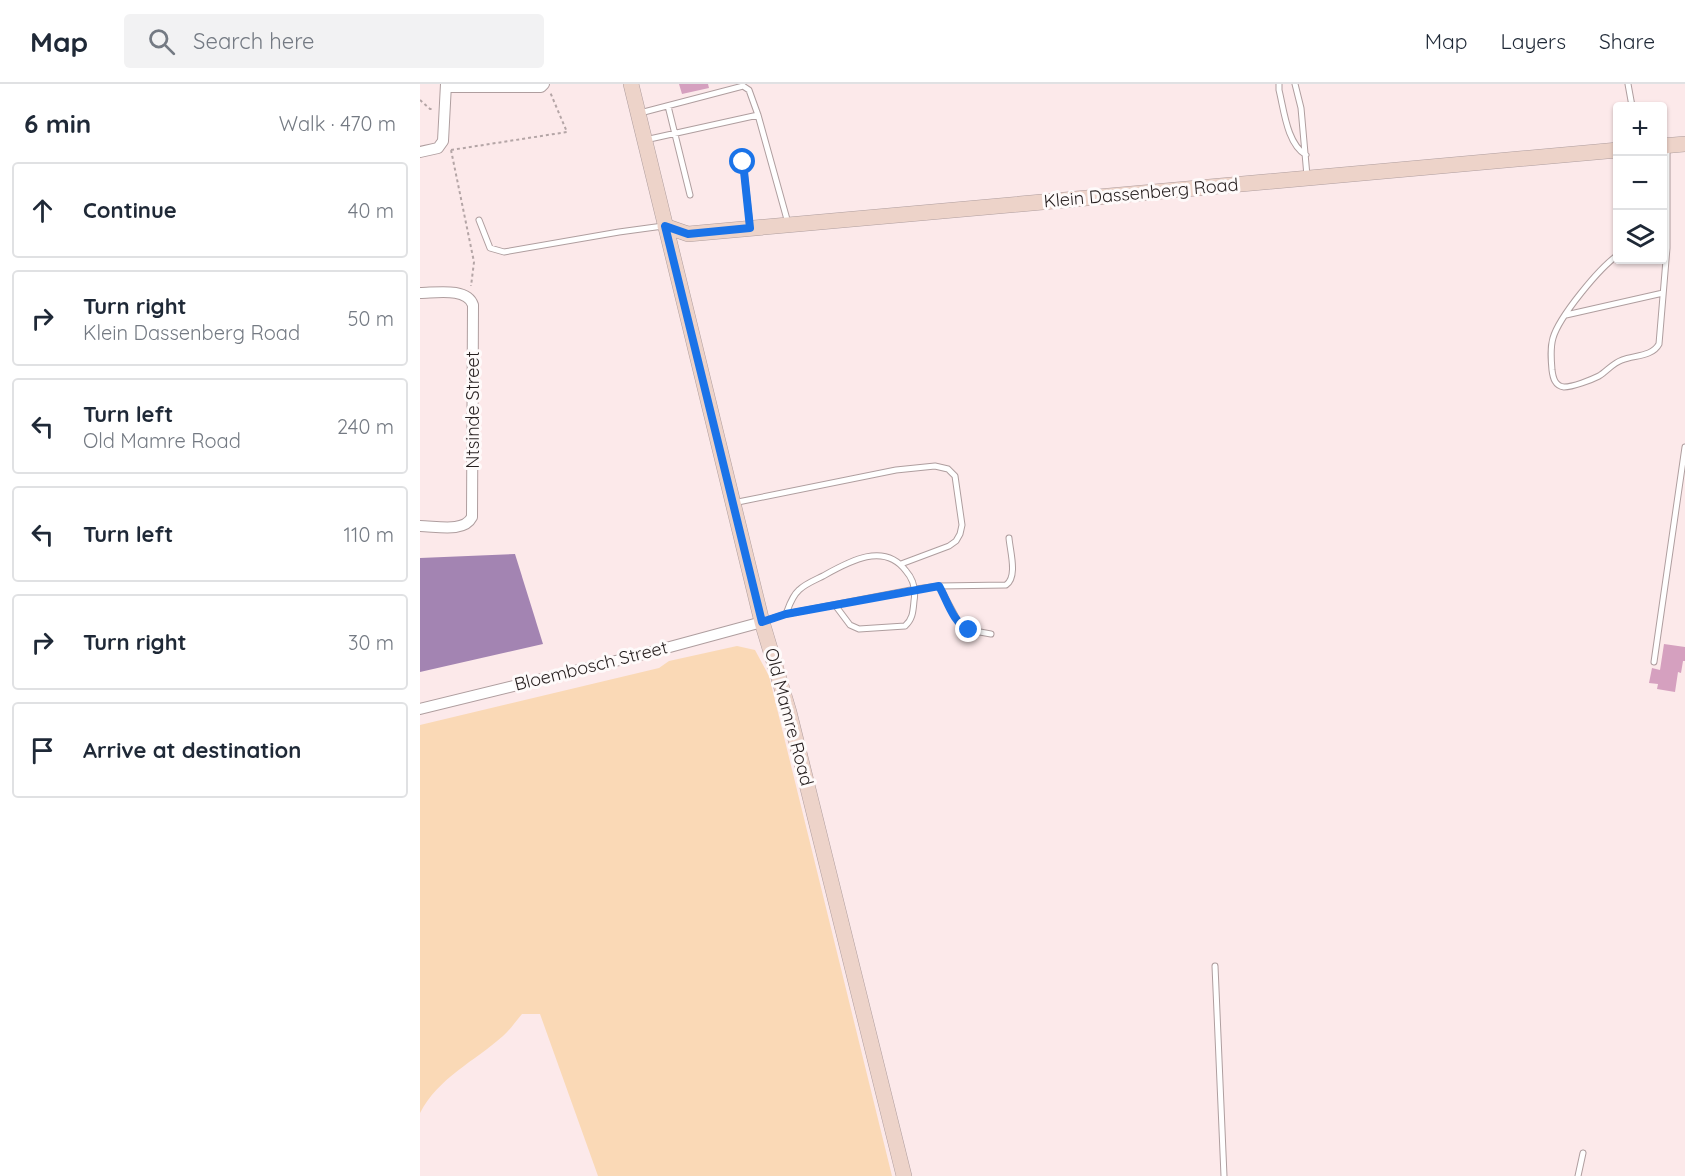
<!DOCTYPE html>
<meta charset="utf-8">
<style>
:root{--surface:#fff;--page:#f2f2f3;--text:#1f2937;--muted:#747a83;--line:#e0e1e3}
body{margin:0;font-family:Quicksand,sans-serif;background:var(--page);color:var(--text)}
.controls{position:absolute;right:18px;top:18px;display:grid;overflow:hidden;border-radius:6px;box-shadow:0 2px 4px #0004}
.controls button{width:54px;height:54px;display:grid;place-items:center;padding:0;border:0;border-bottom:2px solid var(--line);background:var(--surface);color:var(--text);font:30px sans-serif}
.stop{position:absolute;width:18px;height:18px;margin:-14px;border:4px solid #1a73e8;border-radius:50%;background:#fff}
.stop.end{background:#1a73e8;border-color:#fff;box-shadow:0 2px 6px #0008}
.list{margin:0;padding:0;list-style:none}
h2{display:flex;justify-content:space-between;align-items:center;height:78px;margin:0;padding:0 24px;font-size:26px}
h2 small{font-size:20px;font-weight:400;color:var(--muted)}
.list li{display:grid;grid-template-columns:39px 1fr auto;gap:18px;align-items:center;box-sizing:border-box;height:96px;margin:0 12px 12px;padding:0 12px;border:2px solid var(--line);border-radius:6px}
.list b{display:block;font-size:22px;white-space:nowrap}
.list p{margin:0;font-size:20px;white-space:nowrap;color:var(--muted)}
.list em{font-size:20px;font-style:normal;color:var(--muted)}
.icon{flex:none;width:33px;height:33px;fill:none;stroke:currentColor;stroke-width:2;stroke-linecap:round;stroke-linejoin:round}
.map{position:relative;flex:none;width:1265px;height:1092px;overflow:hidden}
header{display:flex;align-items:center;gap:36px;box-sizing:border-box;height:84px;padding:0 30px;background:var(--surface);border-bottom:2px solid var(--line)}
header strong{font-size:28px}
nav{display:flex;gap:33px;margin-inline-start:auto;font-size:21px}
.search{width:420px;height:54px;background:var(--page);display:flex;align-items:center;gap:15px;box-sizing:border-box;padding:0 21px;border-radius:6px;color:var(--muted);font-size:22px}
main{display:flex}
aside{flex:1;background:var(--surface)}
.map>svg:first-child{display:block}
.green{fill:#fad9b6}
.water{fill:#a384b2}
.building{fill:#d5a0bf}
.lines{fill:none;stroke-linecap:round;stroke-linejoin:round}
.service-casing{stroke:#af9e9f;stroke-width:7}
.minor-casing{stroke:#af9e9f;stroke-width:12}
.secondary-casing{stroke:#af9e9f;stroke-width:16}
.path{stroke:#b4a5a6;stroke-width:2;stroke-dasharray:3 3;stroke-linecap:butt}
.service{stroke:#fff;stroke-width:5}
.minor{stroke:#fff;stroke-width:10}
.secondary{stroke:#edd3c9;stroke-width:15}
.route{stroke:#1a73e8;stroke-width:8}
.labels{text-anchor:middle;stroke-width:6;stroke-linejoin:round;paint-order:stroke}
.street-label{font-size:18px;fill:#261f1f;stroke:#fefafa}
</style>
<header>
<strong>Map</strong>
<div class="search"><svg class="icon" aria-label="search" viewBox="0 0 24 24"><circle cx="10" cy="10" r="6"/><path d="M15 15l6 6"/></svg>Search here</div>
<nav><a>Map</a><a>Layers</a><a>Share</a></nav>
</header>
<main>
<aside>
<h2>6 min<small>Walk · 470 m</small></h2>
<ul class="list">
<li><svg class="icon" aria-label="ahead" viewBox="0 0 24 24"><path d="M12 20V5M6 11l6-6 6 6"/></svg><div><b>Continue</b></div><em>40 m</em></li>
<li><svg class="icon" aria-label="right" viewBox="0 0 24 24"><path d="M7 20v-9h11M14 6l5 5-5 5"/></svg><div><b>Turn right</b><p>Klein Dassenberg Road</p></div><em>50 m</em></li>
<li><svg class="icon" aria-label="left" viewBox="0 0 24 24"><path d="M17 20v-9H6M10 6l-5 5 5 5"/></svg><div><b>Turn left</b><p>Old Mamre Road</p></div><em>240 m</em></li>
<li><svg class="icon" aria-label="left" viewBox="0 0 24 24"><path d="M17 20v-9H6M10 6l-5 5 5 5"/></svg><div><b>Turn left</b></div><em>110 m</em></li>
<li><svg class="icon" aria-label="right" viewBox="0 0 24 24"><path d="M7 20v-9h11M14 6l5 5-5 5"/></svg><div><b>Turn right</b></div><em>30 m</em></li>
<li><svg class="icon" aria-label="arrive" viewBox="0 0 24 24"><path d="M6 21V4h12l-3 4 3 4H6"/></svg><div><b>Arrive at destination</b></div></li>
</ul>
</aside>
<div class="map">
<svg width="1265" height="1092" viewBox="0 0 1265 1092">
<rect width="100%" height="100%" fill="#fce9ea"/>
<path class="green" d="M317,562L335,566L349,592L472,1092H178L120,930H102C96,937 90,946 83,952C55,977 18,994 0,1029V641L239,584L249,577Z"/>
<path class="water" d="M95,470L123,560L0,588V474Z"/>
<path class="building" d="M259,0H288L289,4L262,10Z
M1244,560L1265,563V577H1263L1261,589L1258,588L1255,608L1237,605L1238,600L1229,599L1232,584L1240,586Z"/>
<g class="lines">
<g class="service-casing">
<path id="service" d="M859,0V6C864,26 867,60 886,71
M875,0L881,24L887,92
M1208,0L1212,22
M248,22L270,111
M220,29L323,2L329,6L338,31L225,56
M338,31L368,139
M323,78L330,142
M59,136L70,164L84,168L199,148L243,142
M1198,171C1179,184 1139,233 1133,254C1130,264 1131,275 1132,286C1133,294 1135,302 1144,303C1153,303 1171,296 1179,292C1187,287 1193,279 1202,276C1214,271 1232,273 1239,260L1247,164V62
M1146,231L1243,209
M313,419L476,386L515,382L528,385L535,392L542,441L540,450L536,457L529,462L481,480
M519,502L540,541L549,546L571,550
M366,530C369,522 372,512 379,506C385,500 395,496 403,492C428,478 464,457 486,487C494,496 496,505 494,517C493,527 493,535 485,542L439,545L430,541L415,521
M344,537L366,530L496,505L519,502L586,501C598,493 590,467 589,454
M1234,578L1265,363
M795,882L804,1092
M1158,1092L1163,1069"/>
</g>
<g class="minor-casing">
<path id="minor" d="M26,3H121L124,0
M0,68L18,64L23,57L26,0
M0,209C15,209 47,203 53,221L52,433C44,449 16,442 0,442
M0,625L224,570L342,538"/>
</g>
<g class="secondary-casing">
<path id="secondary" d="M211,0L342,538L369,628L484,1092
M1242,62L1265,60
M245,142L268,150L1198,66"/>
</g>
<path class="path" d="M0,16L10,25H13
M31,66L147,48L130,8
M31,66L54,178L51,202"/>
<use href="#service" class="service"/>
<use href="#minor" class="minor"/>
<use href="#secondary" class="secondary"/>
</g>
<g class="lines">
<path class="route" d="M323,78L330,144L268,150L245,142L342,538L366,530L519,502C527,516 533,539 549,546"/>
</g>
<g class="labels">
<g class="street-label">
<text transform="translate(721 109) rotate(-5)" y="6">Klein Dassenberg Road</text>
<text transform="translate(53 326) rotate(-90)" y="6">Ntsinde Street</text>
<text transform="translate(171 582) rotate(-14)" y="6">Bloembosch Street</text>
<text transform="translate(369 633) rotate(75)" y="6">Old Mamre Road</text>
</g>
</g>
</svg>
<div class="controls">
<button>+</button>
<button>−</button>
<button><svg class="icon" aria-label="layers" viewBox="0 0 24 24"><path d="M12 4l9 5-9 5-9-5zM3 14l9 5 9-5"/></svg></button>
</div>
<div class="stop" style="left:323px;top:78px"></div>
<div class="stop end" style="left:549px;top:546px"></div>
</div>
</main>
